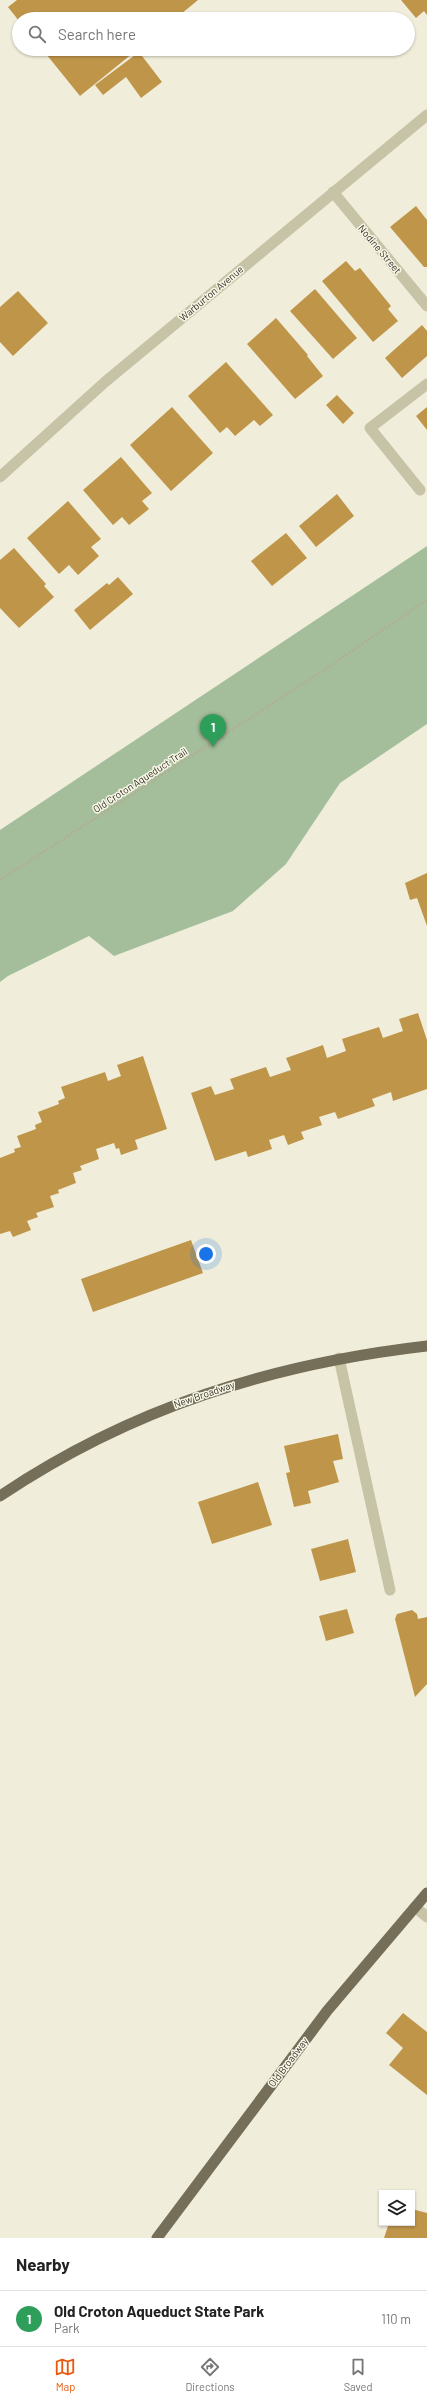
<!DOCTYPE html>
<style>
:root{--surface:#fff;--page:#f2f2f2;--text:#222;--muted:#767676;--line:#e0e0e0;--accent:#ea580c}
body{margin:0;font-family:Barlow,sans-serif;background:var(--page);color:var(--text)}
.controls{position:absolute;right:12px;bottom:12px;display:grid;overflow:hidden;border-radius:0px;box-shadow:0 1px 3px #0004}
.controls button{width:36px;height:36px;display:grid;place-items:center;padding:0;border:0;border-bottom:1px solid var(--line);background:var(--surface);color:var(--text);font:20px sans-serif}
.you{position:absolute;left:206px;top:1254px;width:14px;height:14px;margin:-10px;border:3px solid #fff;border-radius:50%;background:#1a73e8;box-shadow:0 0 0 6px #1a73e833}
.badge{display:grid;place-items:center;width:26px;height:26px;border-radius:50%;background:var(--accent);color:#fff;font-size:13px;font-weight:700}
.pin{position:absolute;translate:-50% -33px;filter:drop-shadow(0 1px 2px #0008)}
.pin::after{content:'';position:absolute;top:21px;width:14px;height:12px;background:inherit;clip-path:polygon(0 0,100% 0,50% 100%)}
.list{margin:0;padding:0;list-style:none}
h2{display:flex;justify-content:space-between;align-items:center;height:52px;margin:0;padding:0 16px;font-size:17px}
h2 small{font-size:13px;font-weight:400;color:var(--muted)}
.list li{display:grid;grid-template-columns:26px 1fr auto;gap:12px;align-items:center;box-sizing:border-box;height:56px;padding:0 16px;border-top:1px solid var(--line)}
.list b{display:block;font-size:15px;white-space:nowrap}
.list p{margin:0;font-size:13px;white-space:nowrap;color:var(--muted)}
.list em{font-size:13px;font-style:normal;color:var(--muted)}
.icon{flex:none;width:22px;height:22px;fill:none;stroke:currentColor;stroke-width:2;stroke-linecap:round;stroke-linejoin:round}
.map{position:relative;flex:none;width:427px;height:2238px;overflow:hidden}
.search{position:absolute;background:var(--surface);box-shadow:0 1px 3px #0004;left:12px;right:12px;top:12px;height:44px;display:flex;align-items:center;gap:10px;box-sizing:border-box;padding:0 14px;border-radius:22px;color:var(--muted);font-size:15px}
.sheet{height:108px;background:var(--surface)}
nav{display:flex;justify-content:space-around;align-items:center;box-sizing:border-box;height:56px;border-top:1px solid var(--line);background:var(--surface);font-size:11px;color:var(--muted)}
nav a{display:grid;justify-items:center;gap:2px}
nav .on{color:var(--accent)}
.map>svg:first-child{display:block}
.green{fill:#a4be9b}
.building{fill:#bf9549}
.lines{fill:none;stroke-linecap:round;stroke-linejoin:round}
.path{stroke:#b3ad91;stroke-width:2.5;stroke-dasharray:2 2;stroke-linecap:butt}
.service{stroke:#c7c3a7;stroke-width:11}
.minor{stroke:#c7c3a7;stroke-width:11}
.tertiary{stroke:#c7c3a7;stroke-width:11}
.primary{stroke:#756e59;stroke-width:11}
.labels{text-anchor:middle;stroke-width:3;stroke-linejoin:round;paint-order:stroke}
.street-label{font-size:10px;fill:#343027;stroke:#f8f7e6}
</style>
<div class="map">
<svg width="427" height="2238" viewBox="0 0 427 2238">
<rect width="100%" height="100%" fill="#f0eeda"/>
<path class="green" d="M427,546V724L340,783L286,864L233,911L114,956L89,936L8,976L0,982V830Z"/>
<path class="building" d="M17,0H198L175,19H19V21L8,7Z
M401,0H427V15L424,11L416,18Z
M42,49H138L80,96Z
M139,52L162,82L141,98L126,77L103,95L95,85Z
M416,206L427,220V267H424L390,227Z
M346,261L355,271L360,268L391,306L388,309L398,321L373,342L322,281Z
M315,289L357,338L333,359L290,311Z
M18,291L48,323L13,356L0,342V307Z
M276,318L308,355L307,356L323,376L295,399L247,344Z
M422,325L427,331V356L402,378L385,358Z
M226,362L273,415L260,426L254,420L235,436L227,427L220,433L188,396Z
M337,395L354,413L343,424L326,405Z
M172,407L213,453L171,491L130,445Z
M427,407V430L416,416Z
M121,457L152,493L142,501L149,509L129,525L122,517L113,525L83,490Z
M337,494L354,516L316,547L299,526Z
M68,501L101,539L91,547L99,556L78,575L69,565L59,574L27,538Z
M286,533L307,558L272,586L251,561Z
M14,548L46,584L44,586L54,597L19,628L0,608V560Z
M118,577L133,594L90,630L74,610L107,583L109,585Z
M427,873V926L417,898L410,900L405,883Z
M418,1013L427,1040V1089L393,1101L391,1092L372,1099L375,1106L338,1119L335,1112L319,1117L322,1125L301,1132L304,1139L288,1145L284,1135L269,1140L272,1149L248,1157L246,1151L215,1161L191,1093L211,1086L215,1095L234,1089L230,1079L266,1067L270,1077L291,1070L286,1058L323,1045L327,1058L346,1051L342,1039L379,1027L383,1038L403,1031L399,1019Z
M143,1056L167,1129L135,1140L138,1149L121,1155L119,1148L116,1149L114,1143L96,1149L99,1159L80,1166L82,1170L73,1173L76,1183L58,1190L59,1193L50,1196L54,1207L36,1213L38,1217L27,1221L31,1230L13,1237L10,1231L0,1234V1158L15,1152L14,1149L21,1147L17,1136L36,1129L35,1125L42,1122L38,1112L59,1104L58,1101L65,1098L61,1087L105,1072L108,1081L121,1076L117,1065Z
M191,1240L203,1273L93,1312L81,1279Z
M338,1434L343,1459L333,1461L339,1482L308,1491L311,1503L294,1507L286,1473L290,1472L284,1446Z
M258,1482L272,1525L212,1544L198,1502Z
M348,1539L356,1572L320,1581L311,1549Z
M347,1609L354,1633L326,1641L319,1616Z
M412,1610L417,1614L418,1619L427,1617V1684L415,1697L395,1619L397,1614Z
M403,2013L427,2032V2095L389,2065L403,2048L386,2033Z
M412,2209L427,2213V2238H384L389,2223H412Z"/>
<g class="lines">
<path class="path" d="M0,880L318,674L427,600"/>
<path class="service" d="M420,490L370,428L427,384
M339,1358L390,1590"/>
<path class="minor" d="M333,192L427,306"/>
<path class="tertiary" d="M0,477L105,382L427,115
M415,1907L427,1917"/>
<path class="primary" d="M0,1496C131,1408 271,1364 427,1346
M157,2238L327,2011L427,1893"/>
</g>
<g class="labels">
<g class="street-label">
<text transform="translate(380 249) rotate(50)" y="4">Nodine Street</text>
<text transform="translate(211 293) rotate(-40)" y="4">Warburton Avenue</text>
<text transform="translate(140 780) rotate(-33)" y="4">Old Croton Aqueduct Trail</text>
<text transform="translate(204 1394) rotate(-19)" y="4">New Broadway</text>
<text transform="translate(288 2062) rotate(-53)" y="4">Old Broadway</text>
</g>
</g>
</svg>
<div class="controls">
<button><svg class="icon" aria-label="layers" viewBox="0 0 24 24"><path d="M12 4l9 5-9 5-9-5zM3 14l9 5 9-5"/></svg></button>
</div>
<div class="you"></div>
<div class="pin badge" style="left:213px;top:747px;background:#2e9e5b">1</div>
<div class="search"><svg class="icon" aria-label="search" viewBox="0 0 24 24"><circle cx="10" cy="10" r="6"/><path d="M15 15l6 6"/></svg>Search here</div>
</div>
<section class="sheet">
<h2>Nearby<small></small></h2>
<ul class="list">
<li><span class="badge" style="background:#2e9e5b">1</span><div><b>Old Croton Aqueduct State Park</b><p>Park</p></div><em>110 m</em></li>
</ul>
</section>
<nav>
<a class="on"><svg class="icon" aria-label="map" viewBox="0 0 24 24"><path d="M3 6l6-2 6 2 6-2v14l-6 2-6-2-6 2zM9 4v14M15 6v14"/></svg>Map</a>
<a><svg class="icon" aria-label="directions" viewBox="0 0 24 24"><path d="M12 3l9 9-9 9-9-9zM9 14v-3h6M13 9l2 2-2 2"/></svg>Directions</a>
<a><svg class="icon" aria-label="saved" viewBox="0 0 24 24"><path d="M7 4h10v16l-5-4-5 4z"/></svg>Saved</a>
</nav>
